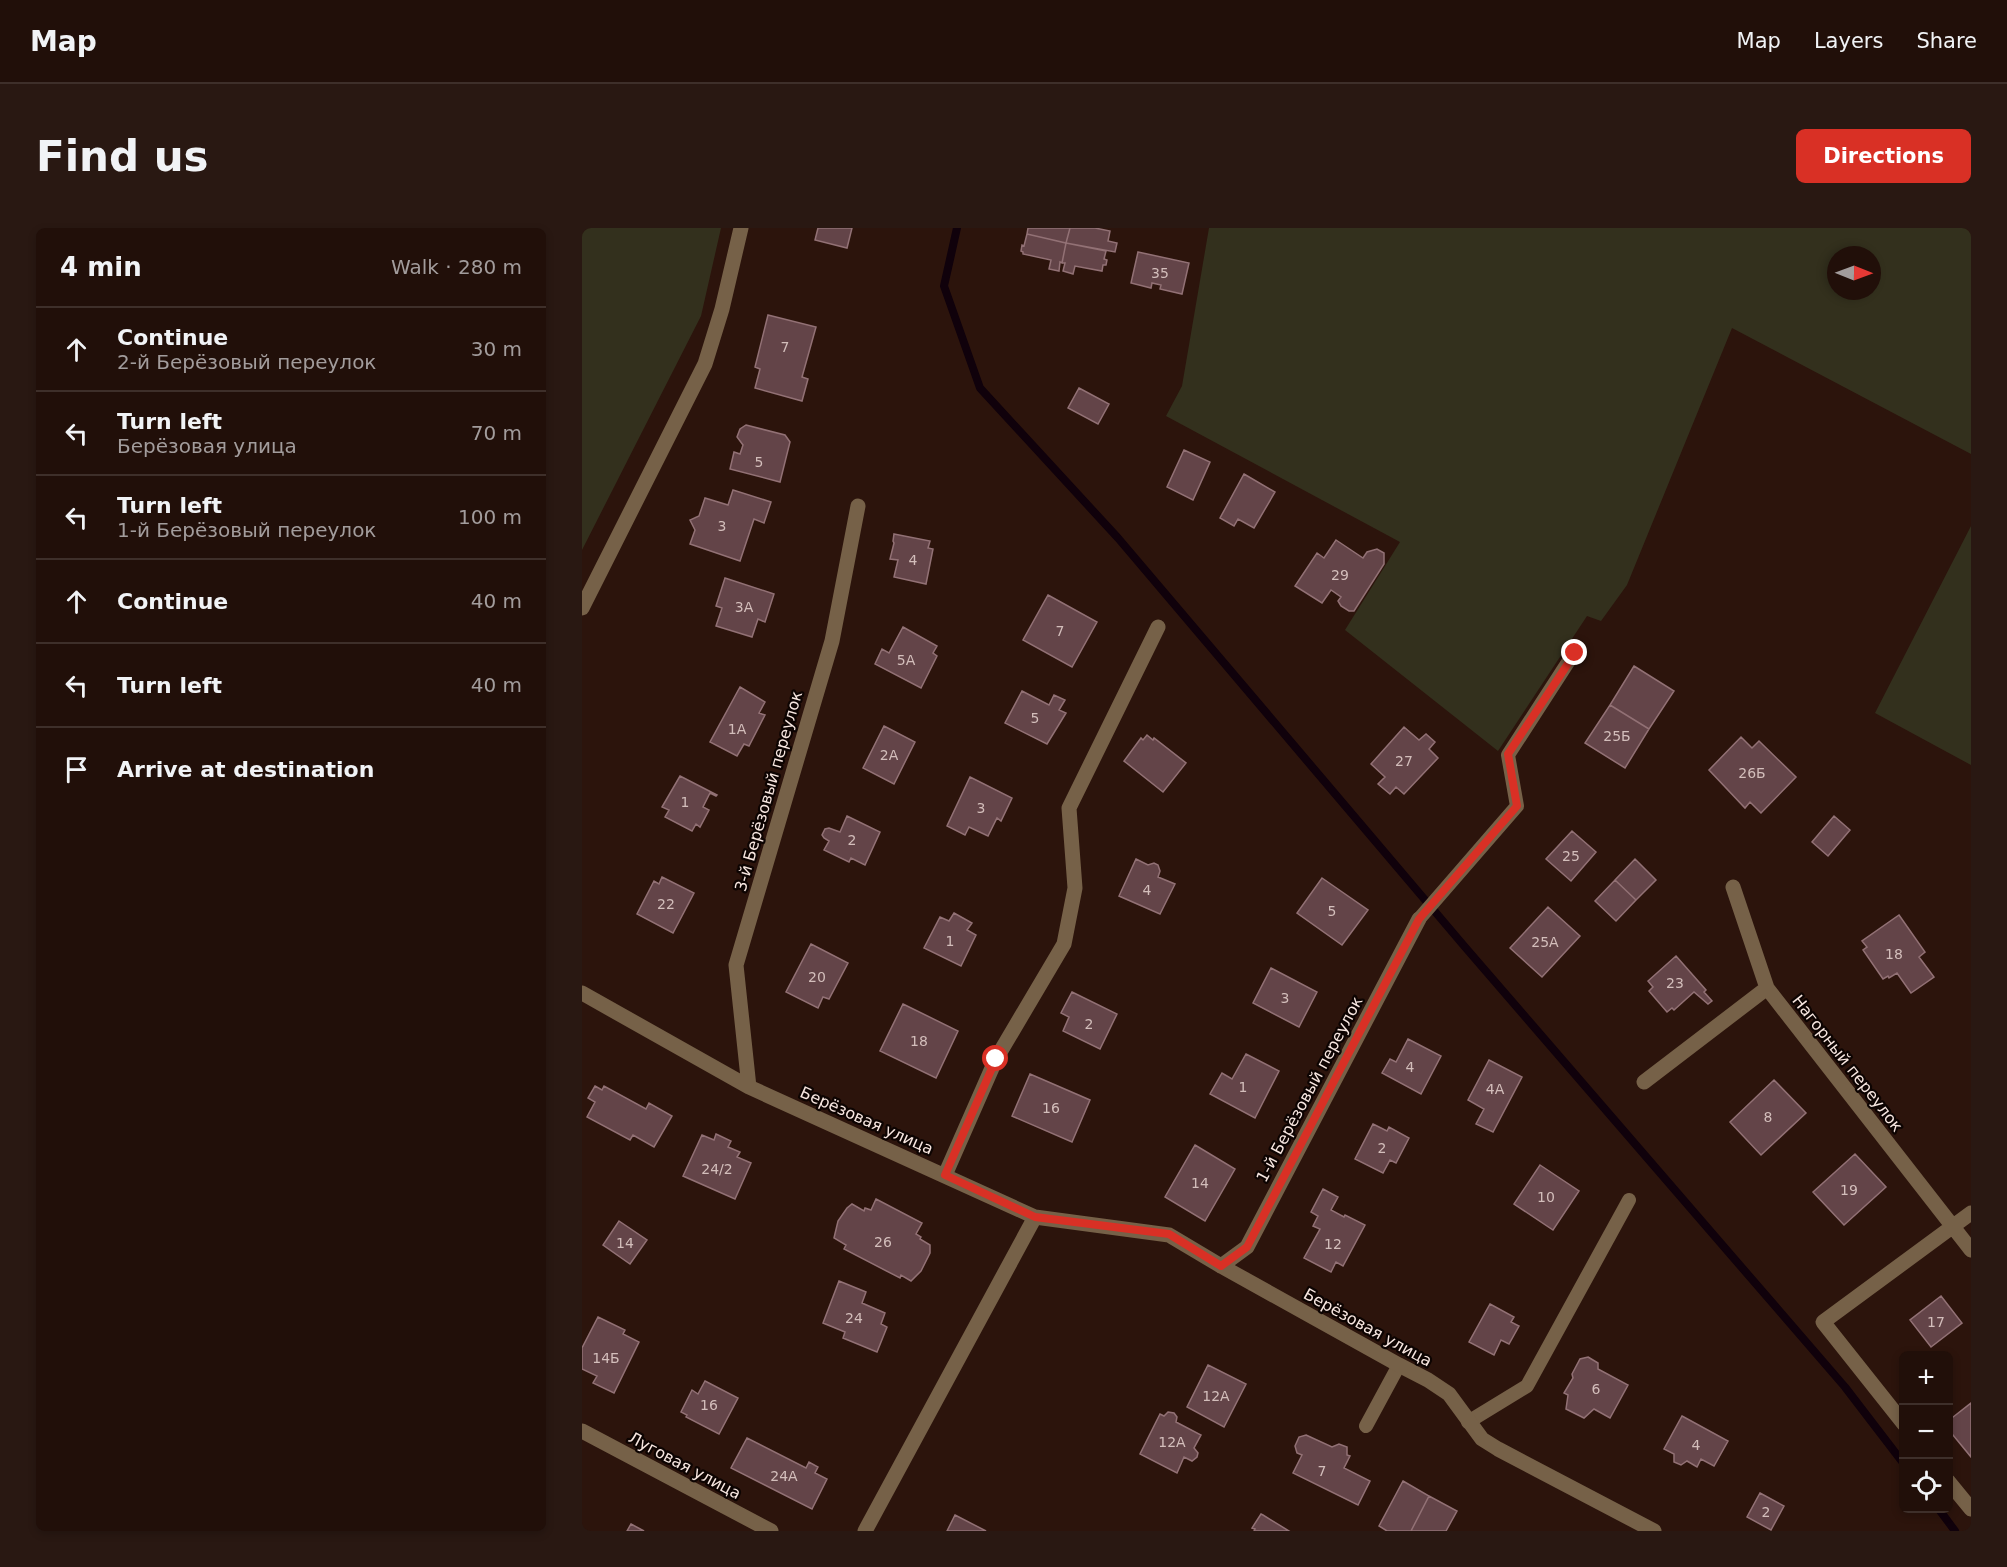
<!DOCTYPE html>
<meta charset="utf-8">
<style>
:root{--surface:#210f09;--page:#291812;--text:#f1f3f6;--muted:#a29c9c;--line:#3e2f2a;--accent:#d93025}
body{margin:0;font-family:"DejaVu Sans",sans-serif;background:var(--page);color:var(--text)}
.controls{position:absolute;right:18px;bottom:18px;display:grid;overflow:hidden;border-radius:9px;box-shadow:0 3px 9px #0003}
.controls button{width:54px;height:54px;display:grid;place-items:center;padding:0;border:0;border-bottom:2px solid var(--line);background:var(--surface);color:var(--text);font:30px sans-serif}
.compass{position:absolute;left:1245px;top:18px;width:54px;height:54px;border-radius:50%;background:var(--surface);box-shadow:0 3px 9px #0003;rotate:91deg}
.stop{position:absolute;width:18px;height:18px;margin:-14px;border:4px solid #d93025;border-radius:50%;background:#fff}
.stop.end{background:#d93025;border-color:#fff;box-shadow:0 2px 6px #0008}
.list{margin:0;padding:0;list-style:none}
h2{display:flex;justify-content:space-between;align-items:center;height:78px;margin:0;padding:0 24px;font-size:26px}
h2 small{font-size:20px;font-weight:400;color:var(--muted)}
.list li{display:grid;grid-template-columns:39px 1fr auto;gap:18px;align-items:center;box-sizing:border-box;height:84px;padding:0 24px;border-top:2px solid var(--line)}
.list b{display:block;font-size:22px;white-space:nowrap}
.list p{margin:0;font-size:20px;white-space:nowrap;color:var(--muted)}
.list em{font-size:20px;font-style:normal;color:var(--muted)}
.icon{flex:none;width:33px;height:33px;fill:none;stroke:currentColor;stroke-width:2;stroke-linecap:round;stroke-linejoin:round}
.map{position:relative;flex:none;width:1389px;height:1303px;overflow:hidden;border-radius:9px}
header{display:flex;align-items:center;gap:36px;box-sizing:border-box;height:84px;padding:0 30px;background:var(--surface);border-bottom:2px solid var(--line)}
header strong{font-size:28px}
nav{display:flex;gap:33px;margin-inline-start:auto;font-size:21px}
.intro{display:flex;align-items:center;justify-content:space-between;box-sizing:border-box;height:144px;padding:0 36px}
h1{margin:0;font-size:42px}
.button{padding:15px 27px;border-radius:9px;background:var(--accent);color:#fff;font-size:21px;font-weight:700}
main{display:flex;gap:36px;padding:0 36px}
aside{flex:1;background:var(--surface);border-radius:9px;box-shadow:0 3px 9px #0003}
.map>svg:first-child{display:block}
.green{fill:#33301d;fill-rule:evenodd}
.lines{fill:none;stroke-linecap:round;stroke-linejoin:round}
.stream{stroke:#10010b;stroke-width:8}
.building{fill:#634448;stroke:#927175;stroke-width:1.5}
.lane{stroke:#766148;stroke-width:14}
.street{stroke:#766148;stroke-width:15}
.route{stroke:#d93025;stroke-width:8}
.labels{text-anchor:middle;stroke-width:4.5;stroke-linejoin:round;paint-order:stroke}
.number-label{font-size:14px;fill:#d3bebb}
.street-label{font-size:16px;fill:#f8e7e1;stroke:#0d0402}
</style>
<header>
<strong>Map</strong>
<nav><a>Map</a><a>Layers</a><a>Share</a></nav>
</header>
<div class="intro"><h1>Find us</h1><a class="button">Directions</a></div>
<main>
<aside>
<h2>4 min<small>Walk · 280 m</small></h2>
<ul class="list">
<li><svg class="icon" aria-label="ahead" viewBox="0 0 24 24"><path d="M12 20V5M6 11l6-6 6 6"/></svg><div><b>Continue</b><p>2-й Берёзовый переулок</p></div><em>30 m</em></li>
<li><svg class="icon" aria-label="left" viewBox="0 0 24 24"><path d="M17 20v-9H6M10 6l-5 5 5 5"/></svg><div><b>Turn left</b><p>Берёзовая улица</p></div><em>70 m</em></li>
<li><svg class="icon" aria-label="left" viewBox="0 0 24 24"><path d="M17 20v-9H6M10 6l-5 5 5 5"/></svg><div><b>Turn left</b><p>1-й Берёзовый переулок</p></div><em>100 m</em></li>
<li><svg class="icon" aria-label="ahead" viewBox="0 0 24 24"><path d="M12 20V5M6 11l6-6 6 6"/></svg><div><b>Continue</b></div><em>40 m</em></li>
<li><svg class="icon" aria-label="left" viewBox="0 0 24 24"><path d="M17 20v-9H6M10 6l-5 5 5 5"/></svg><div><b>Turn left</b></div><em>40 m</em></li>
<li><svg class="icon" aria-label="arrive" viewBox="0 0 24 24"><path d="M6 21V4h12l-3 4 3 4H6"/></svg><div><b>Arrive at destination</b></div></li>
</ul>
</aside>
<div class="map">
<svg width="1389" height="1303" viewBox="0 0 1389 1303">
<rect width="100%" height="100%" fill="#2c140c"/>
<path class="green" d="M0,0H139L119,88L0,322Z
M627,0H1389V226L1150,100L1045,357L1019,393L1005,388L916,523L763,402L818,314L584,188L600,158ZM1254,27H1290V63H1254Z
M1389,298V537L1293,485Z"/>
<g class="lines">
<path class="stream" d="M375,0L362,58L398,160L536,310L883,719L1263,1159L1322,1236
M1356,1280L1373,1303"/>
</g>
<path class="building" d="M236,0H270L265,20L233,12Z
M446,0H488L484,15L445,6Z
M488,0H513L528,3L526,13L535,15L533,24L484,15Z
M445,6L484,15L480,35L478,34L477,43L467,41L469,32L441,26V24L439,23L440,17L442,18Z
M484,15L524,23L522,31L525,32L524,37H521L520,43L493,38L491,46L481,43L483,35H480Z
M556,24L607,35L600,66L578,61L579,57L570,55L569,60L549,55Z
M186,87L234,99L220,149L226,151L220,173L173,160L178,141L173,139Z
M497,160L527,176L516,196L486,180Z
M164,197L203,207L208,214L198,254L148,241L152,224L158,226L161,217L155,209L158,201Z
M602,222L628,234L611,272L585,259Z
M662,246L693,264L672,300L656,291L652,298L638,290Z
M151,262L189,274L182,295L172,291L158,333L108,316L113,302L108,292L117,288L123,270L146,277Z
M312,306L348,313L346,320L351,321L344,356L312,349L316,332L308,331L312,315L311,313Z
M754,312L781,330L785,324L795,321L802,325V336L772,383H767L759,378L756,373L759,369L749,362L740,375L713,358L735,325L742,330Z
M143,350L192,366L183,394L176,391L170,409L134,398L140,380L134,378Z
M466,367L515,394L490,439L441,412Z
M321,399L355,418L351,425L355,428L339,460L293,436L300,421L307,425Z
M1052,438L1092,463L1067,501L1028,477Z
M158,459L183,474L177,485L183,487L167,518L162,516L155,528L128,514Z
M440,463L467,477L472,467L483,472L477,482L484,485L465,516L423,495Z
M1028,477L1067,501L1043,540L1003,515Z
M302,498L333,514L312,556L281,540Z
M822,499L837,512L844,506L853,514L847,521L856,530L822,566L814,559L808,566L796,556L803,549L789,536Z
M565,507L571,512L572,510L604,535L581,564L542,533L559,510L561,512Z
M1159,509L1170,520L1177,513L1214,549L1179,585L1168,574L1163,580L1127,542Z
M98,548L135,567L134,568L128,565L121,579L127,582L118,599L114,596L110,603L83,589L87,582L80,579Z
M388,549L430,570L419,593L415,590L406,608L387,599L383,607L365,598Z
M265,588L298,604L283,637L269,630L267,634L242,622L247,613L242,610L240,607L243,601L247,600L258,604Z
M1252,588L1268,602L1246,628L1230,614Z
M990,603L1014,624L989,653L964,631Z
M554,631L566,637L572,635L576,637L578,643L576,649L593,656L578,686L537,668Z
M1053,631L1074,652L1054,672L1033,652Z
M80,649L112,665L91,705L55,686L72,653L77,656Z
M740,650L786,682L760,717L715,685Z
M1033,652L1054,672L1034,693L1013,673Z
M966,679L998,708L960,749L928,720Z
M372,685L390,695L385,702L394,707L379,738L342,720L358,689L367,693Z
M1317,687L1343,724L1337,729L1352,749L1329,765L1315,745L1307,750L1306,748L1301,751L1281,722L1285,719L1280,713Z
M229,716L266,735L247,771L241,769L236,780L204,764Z
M1094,728L1124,762L1122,764L1130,773L1126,776L1112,764L1092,782L1090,780L1085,784L1067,763L1071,759L1066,753Z
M689,740L735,764L717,799L671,775Z
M490,764L535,786L518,821L481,803L487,789L479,785Z
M321,776L376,803L354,850L298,823Z
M826,811L859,828L839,866L800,845L808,831L814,834Z
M664,826L697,843L673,890L628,866L640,845L650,851Z
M907,832L940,849L911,904L894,896L902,881L886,872Z
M448,846L508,872L490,914L430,888Z
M1192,852L1224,885L1179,927L1148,894Z
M13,858L20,862L22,858L64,881L67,875L90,888L72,919L51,907L48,912L5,889L13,874L6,870Z
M791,896L805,903L807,899L827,910L814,935L808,932L801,945L773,931Z
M134,906L149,913L146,919L158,924L155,929L169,935L153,971L101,948L120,907L132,912Z
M613,917L653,941L623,993L583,969Z
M1273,926L1304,959L1262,997L1231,964Z
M958,937L997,963L971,1002L932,976Z
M741,961L756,969L749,982L762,989L763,987L783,997L761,1038L754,1034L749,1044L722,1030L738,1001L731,998L736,988L729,984Z
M294,971L340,995L334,1006L339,1009L338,1011L348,1017V1025L339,1043L329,1053L319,1047L318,1050L262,1021L264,1017L252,1010L256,993L265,980L270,976L282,983L283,980L289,982Z
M37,993L65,1012L48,1036L21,1017Z
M257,1053L284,1064L280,1075L303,1085L299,1096L305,1099L295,1124L261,1110L263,1104L241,1095Z
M1359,1068L1380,1095L1349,1119L1328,1092Z
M908,1076L932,1089L929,1094L937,1098L927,1116L919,1112L912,1127L887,1114Z
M16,1089L43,1102L41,1106L57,1114L32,1165L11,1155L15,1148L0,1141V1120Z
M1006,1129L1016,1135V1141L1046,1157L1028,1190L1012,1181L1002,1190L984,1181L986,1167L982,1165L991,1150L990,1146L998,1131Z
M626,1137L664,1156L642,1199L605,1179Z
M123,1153L156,1170L137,1206L104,1189L105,1187L99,1184L110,1162L116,1166Z
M1389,1175V1229L1366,1201V1193Z
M586,1184L592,1185L595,1189L594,1194L619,1207L612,1220L616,1225L615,1229L610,1233L602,1229L595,1245L558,1226L578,1186L582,1188Z
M1100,1188L1146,1213L1132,1238L1119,1231L1115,1239L1105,1233L1099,1237L1092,1234V1226L1082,1221Z
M724,1207L750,1219L757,1216L765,1219V1227L768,1228L762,1240L788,1253L776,1277L711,1245L720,1227L715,1225L713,1218L717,1209Z
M165,1210L224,1240L227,1234L236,1239L233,1245L245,1251L230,1281L149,1240Z
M821,1253L847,1268L829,1303H805L797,1298Z
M1178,1265L1202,1278L1189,1302L1165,1289Z
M847,1268L875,1283L864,1303H829Z
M679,1286L681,1287L707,1303H672L673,1301L670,1300Z
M373,1287L404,1303H365Z
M49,1296L62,1303H45Z"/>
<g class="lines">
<path class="lane" d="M837,691L935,578L926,527L992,425
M886,1194L945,1158L1047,972
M784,1198L817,1137"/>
<path class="street" d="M0,380L123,136L140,81L159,0
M1151,659L1185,760L1389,1022
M0,765L167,859L453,989
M1062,854L1185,760
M167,859L154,737L250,413L276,278
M363,947L414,831L482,716L493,660L487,580L576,399
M639,1038L665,1019L837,691
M1322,1196L1241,1094L1389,985
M0,1203L189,1303
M1366,1253L1389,1281
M283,1303L453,989L587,1007L639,1038L817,1137L846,1152L867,1166L900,1211L916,1221L1072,1303"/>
</g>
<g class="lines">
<path class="route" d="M414,831L363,947L453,989L587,1006L639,1038L665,1019L837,691L935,578L926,526L993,425"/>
</g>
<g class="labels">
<g class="number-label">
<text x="578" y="50">35</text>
<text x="203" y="124">7</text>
<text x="177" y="239">5</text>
<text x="140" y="303">3</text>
<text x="331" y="337">4</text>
<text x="758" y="352">29</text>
<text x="162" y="384">3А</text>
<text x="478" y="408">7</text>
<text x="324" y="437">5А</text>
<text x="453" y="495">5</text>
<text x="155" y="506">1А</text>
<text x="1035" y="513">25Б</text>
<text x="307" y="532">2А</text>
<text x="822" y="538">27</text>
<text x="1170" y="550">26Б</text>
<text x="103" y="579">1</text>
<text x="399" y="585">3</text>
<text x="270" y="617">2</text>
<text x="989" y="633">25</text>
<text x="565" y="667">4</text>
<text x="84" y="681">22</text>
<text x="750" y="688">5</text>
<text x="368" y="718">1</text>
<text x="963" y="719">25А</text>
<text x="1312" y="731">18</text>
<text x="235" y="754">20</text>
<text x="1093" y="760">23</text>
<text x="703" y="775">3</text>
<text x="507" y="801">2</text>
<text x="337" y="818">18</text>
<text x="828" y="844">4</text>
<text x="661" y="864">1</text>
<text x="913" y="866">4А</text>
<text x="469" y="885">16</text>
<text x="1186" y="894">8</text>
<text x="800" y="925">2</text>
<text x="135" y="946">24/2</text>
<text x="618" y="960">14</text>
<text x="1267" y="967">19</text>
<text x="964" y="974">10</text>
<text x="301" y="1019">26</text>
<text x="43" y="1020">14</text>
<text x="751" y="1021">12</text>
<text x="272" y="1095">24</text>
<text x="1354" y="1099">17</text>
<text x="24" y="1135">14Б</text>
<text x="1014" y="1166">6</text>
<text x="634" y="1173">12А</text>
<text x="127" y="1182">16</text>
<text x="590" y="1219">12А</text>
<text x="1114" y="1222">4</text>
<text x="740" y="1248">7</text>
<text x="202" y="1253">24А</text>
<text x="1184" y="1289">2</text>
</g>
<g class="street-label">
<text transform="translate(186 563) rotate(-74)" y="6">3-й Берёзовый переулок</text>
<text transform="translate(1266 835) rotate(52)" y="6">Нагорный переулок</text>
<text transform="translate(727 861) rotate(-62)" y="6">1-й Берёзовый переулок</text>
<text transform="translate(285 892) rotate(24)" y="6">Берёзовая улица</text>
<text transform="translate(786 1099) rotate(29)" y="6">Берёзовая улица</text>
<text transform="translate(103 1237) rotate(28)" y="6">Луговая улица</text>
</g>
</g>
</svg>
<div class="controls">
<button>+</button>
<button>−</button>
<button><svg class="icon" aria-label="locate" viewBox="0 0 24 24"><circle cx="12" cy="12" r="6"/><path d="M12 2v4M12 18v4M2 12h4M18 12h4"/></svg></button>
</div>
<svg class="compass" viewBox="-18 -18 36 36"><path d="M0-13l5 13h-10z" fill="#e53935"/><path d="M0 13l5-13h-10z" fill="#a29c9c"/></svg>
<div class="stop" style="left:414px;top:831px"></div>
<div class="stop end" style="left:993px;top:425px"></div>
</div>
</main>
